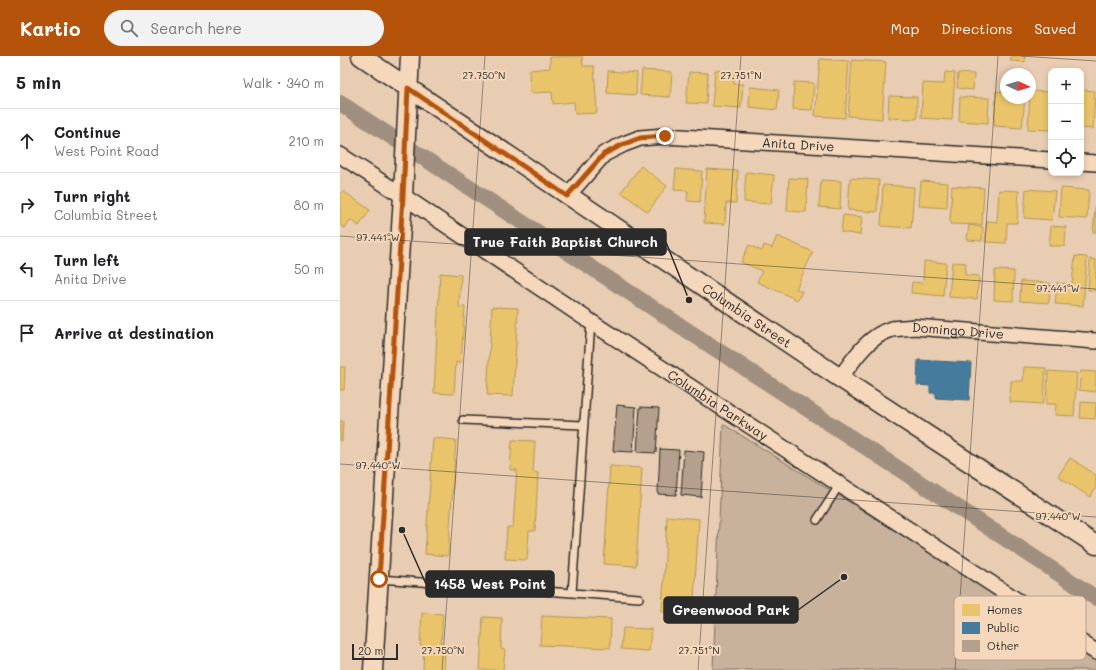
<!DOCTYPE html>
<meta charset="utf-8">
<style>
:root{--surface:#fff;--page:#f2f2f2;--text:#202124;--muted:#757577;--line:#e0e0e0;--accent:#b45309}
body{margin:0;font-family:Mali,sans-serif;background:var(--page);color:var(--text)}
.controls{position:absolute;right:12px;top:12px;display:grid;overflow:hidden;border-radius:8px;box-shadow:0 2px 6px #0003}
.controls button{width:36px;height:36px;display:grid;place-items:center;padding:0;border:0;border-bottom:1px solid var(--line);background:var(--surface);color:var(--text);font:20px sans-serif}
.compass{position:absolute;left:660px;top:12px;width:36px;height:36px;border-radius:50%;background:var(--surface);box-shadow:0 2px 6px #0003;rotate:94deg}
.scale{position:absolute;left:12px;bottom:10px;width:46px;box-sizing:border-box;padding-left:4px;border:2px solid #2b2b2b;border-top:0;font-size:11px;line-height:14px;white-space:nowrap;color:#2b2b2b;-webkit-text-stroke:3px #f5d7bb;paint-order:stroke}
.stop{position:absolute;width:12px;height:12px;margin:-9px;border:3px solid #b45309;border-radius:50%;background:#fff}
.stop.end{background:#b45309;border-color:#fff;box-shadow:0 1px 4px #0008}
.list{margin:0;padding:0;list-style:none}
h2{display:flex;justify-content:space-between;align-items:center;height:52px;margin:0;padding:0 16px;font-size:17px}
h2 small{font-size:13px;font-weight:400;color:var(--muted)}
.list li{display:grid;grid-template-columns:26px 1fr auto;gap:12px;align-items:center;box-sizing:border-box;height:64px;padding:0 16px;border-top:1px solid var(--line)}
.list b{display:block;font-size:15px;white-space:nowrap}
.list p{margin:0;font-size:13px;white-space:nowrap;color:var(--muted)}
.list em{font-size:13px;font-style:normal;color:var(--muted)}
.icon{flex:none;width:22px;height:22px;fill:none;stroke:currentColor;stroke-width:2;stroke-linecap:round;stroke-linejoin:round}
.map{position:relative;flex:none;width:756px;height:614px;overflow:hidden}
header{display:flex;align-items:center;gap:24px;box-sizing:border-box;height:56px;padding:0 20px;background:var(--accent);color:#fff}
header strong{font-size:19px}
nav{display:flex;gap:22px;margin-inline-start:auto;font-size:14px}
.search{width:280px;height:36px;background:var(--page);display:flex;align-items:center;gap:10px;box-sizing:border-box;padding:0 14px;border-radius:22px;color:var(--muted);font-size:15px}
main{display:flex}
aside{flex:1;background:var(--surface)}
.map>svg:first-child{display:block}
.green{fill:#c9b29c;stroke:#7a6e64}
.homes{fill:#e9c46a;stroke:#b09657}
.public{fill:#457b9d;stroke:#3d637b}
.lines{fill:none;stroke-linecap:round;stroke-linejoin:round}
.canal{stroke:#a08f7f;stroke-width:16}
.building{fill:#b4a08c;stroke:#2b2b2b}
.service-casing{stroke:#2b2b2b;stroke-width:10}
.minor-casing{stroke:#2b2b2b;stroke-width:18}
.tertiary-casing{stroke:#2b2b2b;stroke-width:21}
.service{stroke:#f5d7bb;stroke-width:7}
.minor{stroke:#f5d7bb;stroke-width:15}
.tertiary{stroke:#f5d7bb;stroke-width:18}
.route{stroke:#b45309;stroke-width:5}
.ticks{fill:none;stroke:#2b2b2b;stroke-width:1;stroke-opacity:0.45}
.labels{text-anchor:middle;stroke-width:4;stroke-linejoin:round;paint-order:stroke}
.street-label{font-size:13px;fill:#2b2b2b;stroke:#f5d7bb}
.key{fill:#f5d7bb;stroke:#b8a390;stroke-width:1}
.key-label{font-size:11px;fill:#2b2b2b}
.ticks-label{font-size:10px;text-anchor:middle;fill:#2b2b2b;stroke:#f5d7bb;stroke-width:4;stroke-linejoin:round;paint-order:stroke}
.leader{fill:none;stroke:#2b2b2b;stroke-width:1.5}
.callout-dot{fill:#2b2b2b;stroke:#f5d7bb;stroke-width:1.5}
.callout{fill:#2b2b2b;stroke:#2b2b2b;stroke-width:1.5}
.callout-label{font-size:14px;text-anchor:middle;font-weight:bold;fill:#fff}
</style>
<header>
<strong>Kartio</strong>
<div class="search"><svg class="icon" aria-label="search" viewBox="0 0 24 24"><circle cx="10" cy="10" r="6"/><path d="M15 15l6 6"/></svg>Search here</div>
<nav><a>Map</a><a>Directions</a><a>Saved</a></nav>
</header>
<main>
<aside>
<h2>5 min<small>Walk · 340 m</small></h2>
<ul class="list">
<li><svg class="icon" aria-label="ahead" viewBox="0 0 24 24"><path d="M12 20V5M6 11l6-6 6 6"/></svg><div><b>Continue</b><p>West Point Road</p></div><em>210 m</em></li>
<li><svg class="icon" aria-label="right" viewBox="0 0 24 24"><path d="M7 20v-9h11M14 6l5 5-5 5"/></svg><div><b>Turn right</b><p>Columbia Street</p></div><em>80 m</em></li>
<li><svg class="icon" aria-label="left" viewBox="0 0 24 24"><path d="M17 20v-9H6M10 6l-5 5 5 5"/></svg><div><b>Turn left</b><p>Anita Drive</p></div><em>50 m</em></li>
<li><svg class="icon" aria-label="arrive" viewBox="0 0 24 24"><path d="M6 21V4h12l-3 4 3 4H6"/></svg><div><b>Arrive at destination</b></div></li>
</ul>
</aside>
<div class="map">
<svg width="756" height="614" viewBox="0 0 756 614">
<rect width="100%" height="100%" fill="#e9cdb2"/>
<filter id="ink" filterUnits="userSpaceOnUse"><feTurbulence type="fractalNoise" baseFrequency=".025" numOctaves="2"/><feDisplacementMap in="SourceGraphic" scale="8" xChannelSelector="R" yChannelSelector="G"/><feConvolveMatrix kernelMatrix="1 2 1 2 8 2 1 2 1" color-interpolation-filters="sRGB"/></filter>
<g filter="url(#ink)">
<path class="green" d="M383,368L756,599V614H373Z"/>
<path class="homes" d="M242,0L243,10H254L257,57L235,58L234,46L213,48L212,36L190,37L189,14L210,12V1Z
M671,0H685V6L670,5Z
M480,3L509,5L505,62L475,60Z
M512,4L546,6L542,63L508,60Z
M302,14L332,16L330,41L300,39Z
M375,14L394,16V28H403L401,52L372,50Z
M268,15L297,17L296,39L267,37Z
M349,16L368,17L366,48L346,47Z
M605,16L615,17L612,64L581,62L583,27L604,28Z
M618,17L634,18L633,34L617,32Z
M454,26L474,27L472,54L453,53Z
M410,31L439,34L437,54L409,51Z
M742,34L755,35L753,73L741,72Z
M656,35L666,36V42H685L682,72L654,70Z
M690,35L711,36V74L688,73Z
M549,40L577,41V63L548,62Z
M620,41L649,42L648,67L619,65Z
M301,110L327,130L308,156L281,136Z
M336,113L362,115L360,146L347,145L348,135L334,134Z
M367,113L398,115L396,147H386L385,168L364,167Z
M406,116L434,119L431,148L404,146Z
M449,122L468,123L466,156L447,155Z
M510,122L539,124L537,156L508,154Z
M481,124L501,125L500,153L479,151Z
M581,125L608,127L607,152L579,150Z
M543,129L574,131L571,172L541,170Z
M612,130L644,132L642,169L610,168Z
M721,132L749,134L747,163L719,161Z
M686,133L715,135L712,164L684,162Z
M659,134L679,135L677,167H667L666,187L645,186L647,165L657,166Z
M3,135L30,154L19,170L10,164L5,172L0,169V139Z
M756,143V176H753Z
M503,159L522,161L520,179L501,176Z
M629,169L643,171L642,185L627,184Z
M711,170L726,171L725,190H709Z
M437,180L473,196L456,233L462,235L458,244L417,226L422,215L401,206L409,189L422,195L424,189L432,192Z
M735,200L747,201L743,250L715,248L717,227L732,228Z
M750,203L756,204V235L748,234Z
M584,205L606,207L603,240L571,237L572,226L583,227Z
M612,206L626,207L625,219L639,220L637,243L609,241Z
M655,214L674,215L673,245L654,244Z
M100,217L121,219L119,251H125L121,307L116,306L114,338L94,337Z
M681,225L710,227L709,247L680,245Z
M152,251L178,252L173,340L147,339Z
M0,311H5L4,334H0Z
M684,311L706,312L703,348L670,346L671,325H683Z
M708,315L737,317L734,360L715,359L716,348H706Z
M741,315L756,316V336L739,334Z
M741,346L756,347L755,363L740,362Z
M0,365H3L2,385H0Z
M93,382L116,384L108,500L85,498Z
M172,384L195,385L193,416L198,417L195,475H189L187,504L165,503L167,471H173L177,414H170Z
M730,402L756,419V432L750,441L718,420Z
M270,410L302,412L296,510L264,508Z
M327,460L359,463L353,558L322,556Z
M82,557L103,558L101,590L105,591L104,614H83L84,590L80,589Z
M202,560L271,563L270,592L200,589Z
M143,561L162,562L161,593L165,594L163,614H140Z
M283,572L311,573L309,595L281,593Z"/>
<path class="public" d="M578,304L631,307L629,344L596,342V337H590V330L577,329Z"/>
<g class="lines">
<path class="canal" d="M0,47L756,542"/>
</g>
<path class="building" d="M277,349L296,351L293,396L273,395Z
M300,351L319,352L316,397L297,396Z
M320,393L339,394L336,439L318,438Z
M344,394L364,396L361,441L341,439Z"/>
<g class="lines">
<g class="service-casing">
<path id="service" d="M123,364L243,369
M477,464L500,428
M39,523L232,537L251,266
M232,537L299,542"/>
</g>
<g class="minor-casing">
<g id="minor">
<path id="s1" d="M0,99L63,140L251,266L756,596"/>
<path d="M741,106L756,107"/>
<path id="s2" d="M227,140L264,98L284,88L300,82L325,80L711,104"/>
<path id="s3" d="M500,322C514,303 528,280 552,273C559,272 567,272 574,271L756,285"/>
</g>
</g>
<g class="tertiary-casing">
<g id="tertiary">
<path id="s4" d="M21,0L500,322L756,489"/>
<path d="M33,614L63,140L70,0"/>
</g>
</g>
<use href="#service" class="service"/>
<use href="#minor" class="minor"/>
<use href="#tertiary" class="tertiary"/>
</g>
</g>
<g class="lines" filter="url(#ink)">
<path class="route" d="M39,523L63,140L68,32L227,140L264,98L284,88L300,82L325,80"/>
</g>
<path class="ticks" d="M681,0L756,5M0,180L756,233M0,408L756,461M102,614L145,0M358,614L401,0M615,614L658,0"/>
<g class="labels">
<g class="street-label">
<text dy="5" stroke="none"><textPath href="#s2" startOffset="254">Anita Drive</textPath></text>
<text dy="5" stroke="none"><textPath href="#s4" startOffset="465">Columbia Street</textPath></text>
<text dy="5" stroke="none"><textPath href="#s3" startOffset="139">Domingo Drive</textPath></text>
<text dy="5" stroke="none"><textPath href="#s1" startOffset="453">Columbia Parkway</textPath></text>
</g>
</g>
<rect x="614" y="540" width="132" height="64" rx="6" class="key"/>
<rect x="622" y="548" width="18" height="12" fill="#e9c46a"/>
<rect x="622" y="566" width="18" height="12" fill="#457b9d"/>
<rect x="622" y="584" width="18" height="12" fill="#b4a08c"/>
<g class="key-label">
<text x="647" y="558">Homes</text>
<text x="647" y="576">Public</text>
<text x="647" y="594">Other</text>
</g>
<g class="ticks-label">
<text x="144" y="23">27.750°N</text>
<text x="401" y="23">27.751°N</text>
<text x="38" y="185">97.441°W</text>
<text x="718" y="236">97.441°W</text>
<text x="38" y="413">97.440°W</text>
<text x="718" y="464">97.440°W</text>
<text x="103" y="598">27.750°N</text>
<text x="359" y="598">27.751°N</text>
</g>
<path class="leader" d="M349 244L326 186M62 474L86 528M504 521L458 554"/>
<g class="callout-dot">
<circle cx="349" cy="244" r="4"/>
<circle cx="62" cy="474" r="4"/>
<circle cx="504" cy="521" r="4"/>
</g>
<g class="callout">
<rect x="125" y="173" width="201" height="26" rx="4"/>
<rect x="86" y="515" width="128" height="26" rx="4"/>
<rect x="324" y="541" width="134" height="26" rx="4"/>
</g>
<g class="callout-label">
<text x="225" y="191">True Faith Baptist Church</text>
<text x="150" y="533">1458 West Point</text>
<text x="391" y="559">Greenwood Park</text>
</g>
</svg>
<div class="controls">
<button>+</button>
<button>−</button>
<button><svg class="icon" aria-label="locate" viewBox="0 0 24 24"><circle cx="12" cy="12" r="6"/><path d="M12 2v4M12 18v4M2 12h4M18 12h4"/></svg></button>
</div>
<svg class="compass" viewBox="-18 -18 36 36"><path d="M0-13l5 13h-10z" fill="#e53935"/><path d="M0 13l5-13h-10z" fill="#757577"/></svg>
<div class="scale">20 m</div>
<div class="stop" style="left:39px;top:523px"></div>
<div class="stop end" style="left:325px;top:80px"></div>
</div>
</main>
